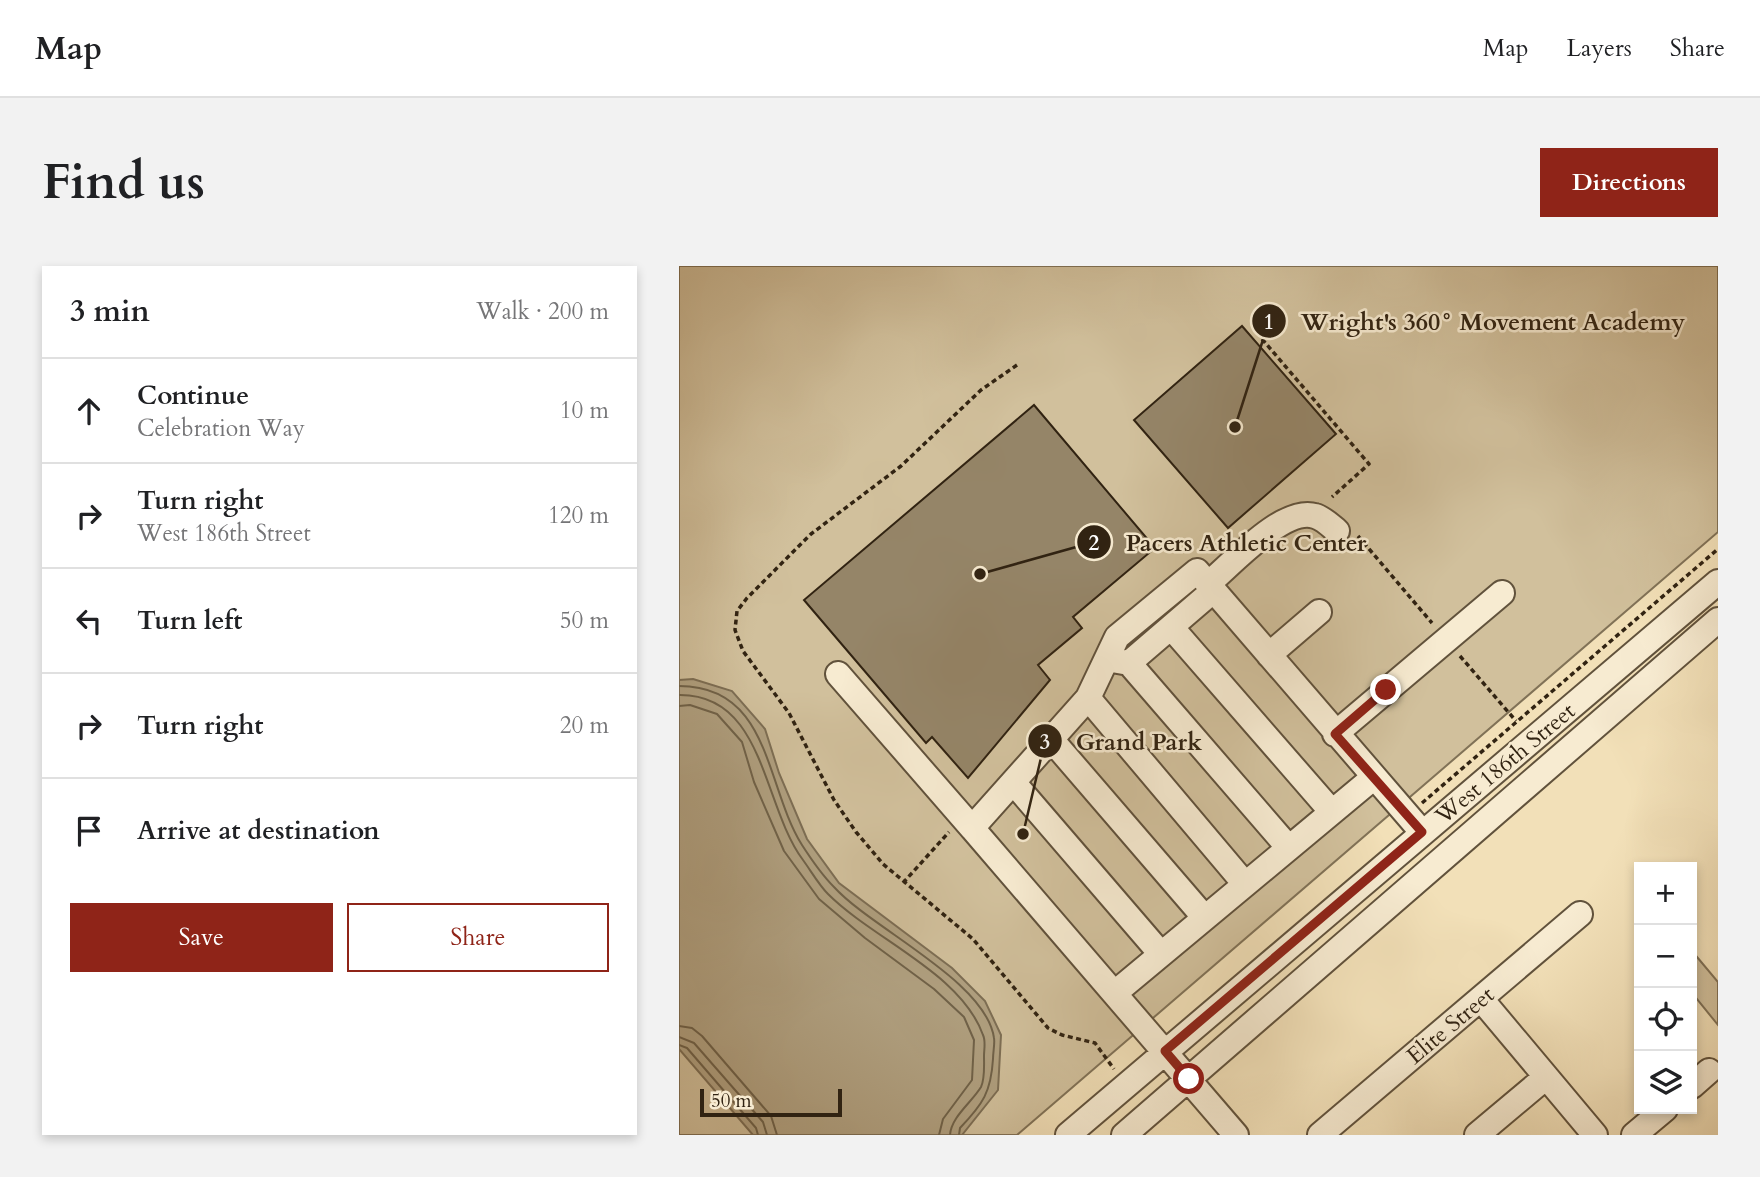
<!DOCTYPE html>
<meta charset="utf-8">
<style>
:root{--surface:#fff;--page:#f2f2f2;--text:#202124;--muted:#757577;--line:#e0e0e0;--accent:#8f2418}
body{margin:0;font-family:Cardo,serif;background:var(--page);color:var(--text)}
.controls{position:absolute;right:21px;bottom:21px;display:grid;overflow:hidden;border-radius:0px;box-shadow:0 4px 10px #0003}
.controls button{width:63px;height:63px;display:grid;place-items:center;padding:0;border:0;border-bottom:2px solid var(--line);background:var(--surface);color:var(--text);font:35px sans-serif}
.scale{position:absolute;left:21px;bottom:18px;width:142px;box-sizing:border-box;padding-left:7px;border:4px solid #312312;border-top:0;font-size:19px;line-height:24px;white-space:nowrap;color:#312312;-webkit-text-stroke:5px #f7ebd1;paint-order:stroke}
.stop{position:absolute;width:21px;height:21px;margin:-16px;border:5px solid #8f2418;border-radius:50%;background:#fff}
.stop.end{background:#8f2418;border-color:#fff;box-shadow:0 2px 7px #0008}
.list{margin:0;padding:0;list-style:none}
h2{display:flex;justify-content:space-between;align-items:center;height:91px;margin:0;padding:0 28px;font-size:30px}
h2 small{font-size:23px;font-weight:400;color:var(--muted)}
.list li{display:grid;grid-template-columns:46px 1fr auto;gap:21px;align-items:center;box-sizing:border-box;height:105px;padding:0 28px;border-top:2px solid var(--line)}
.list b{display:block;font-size:26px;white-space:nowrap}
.list p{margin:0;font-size:23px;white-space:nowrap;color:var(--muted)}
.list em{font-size:23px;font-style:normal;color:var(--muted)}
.actions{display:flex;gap:14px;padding:21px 28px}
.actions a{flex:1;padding:16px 0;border:2px solid var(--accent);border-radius:0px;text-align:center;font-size:24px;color:var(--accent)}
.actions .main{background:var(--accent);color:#fff}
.icon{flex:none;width:38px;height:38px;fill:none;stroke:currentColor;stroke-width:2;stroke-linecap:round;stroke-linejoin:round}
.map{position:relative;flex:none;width:1039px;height:869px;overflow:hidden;border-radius:0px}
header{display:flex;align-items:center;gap:42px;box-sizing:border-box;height:98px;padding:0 35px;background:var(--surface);border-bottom:2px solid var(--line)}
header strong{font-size:33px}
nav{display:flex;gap:38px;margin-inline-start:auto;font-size:24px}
.intro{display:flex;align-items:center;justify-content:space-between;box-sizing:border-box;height:168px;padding:0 42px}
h1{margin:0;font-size:49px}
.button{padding:18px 32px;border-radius:0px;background:var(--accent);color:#fff;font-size:24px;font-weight:700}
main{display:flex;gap:42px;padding:0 42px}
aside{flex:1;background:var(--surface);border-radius:0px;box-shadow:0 4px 10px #0003}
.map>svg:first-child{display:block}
.green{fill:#d1c09c;stroke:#817257;stroke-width:2}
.water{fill:#b0a080;stroke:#7d6e54;stroke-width:2}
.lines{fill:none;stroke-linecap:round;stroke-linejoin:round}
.shore{stroke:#706249;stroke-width:2}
.building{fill:#958568;stroke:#312312;stroke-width:2}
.minor-casing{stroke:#61523c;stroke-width:28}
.path{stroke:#312312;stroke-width:3.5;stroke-dasharray:5 3.5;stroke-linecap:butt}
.minor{stroke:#f7ebd1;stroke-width:24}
.route{stroke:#8f2418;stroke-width:9}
.labels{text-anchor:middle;stroke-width:5;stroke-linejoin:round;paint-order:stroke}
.street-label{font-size:23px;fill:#312312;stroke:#f7ebd1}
.leader{fill:none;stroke:#312312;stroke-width:2.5}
.callout-dot{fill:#312312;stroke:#f7ebd1;stroke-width:2.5}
.mark-label{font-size:21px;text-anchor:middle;font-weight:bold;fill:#fff}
.callout-label{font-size:24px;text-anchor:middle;font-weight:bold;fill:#312312;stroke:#f7ebd1;stroke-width:5;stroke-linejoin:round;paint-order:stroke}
</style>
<header>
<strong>Map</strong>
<nav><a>Map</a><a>Layers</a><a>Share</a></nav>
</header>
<div class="intro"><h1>Find us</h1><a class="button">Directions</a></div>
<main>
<aside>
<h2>3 min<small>Walk · 200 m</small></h2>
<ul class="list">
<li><svg class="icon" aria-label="ahead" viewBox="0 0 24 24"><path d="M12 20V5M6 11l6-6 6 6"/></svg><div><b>Continue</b><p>Celebration Way</p></div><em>10 m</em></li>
<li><svg class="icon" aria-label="right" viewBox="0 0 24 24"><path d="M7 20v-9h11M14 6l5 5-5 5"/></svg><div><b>Turn right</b><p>West 186th Street</p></div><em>120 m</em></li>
<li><svg class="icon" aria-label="left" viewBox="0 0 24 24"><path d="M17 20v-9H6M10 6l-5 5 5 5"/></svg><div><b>Turn left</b></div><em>50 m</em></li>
<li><svg class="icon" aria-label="right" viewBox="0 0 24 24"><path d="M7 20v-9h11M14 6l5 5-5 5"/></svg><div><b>Turn right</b></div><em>20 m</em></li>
<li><svg class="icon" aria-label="arrive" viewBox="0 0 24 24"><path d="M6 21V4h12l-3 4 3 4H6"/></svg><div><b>Arrive at destination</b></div></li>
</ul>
<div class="actions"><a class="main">Save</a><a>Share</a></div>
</aside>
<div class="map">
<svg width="1039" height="869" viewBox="0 0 1039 869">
<rect width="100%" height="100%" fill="#f2e0b8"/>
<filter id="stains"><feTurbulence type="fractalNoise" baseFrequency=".00286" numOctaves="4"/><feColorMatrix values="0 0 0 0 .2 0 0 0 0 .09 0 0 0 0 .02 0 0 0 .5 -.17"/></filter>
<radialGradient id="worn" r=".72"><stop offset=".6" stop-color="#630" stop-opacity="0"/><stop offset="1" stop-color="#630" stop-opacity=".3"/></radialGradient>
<path class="green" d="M0,0H1039V266L338,869H0Z
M1013,685L1039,716V759L1013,727Z"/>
<path class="water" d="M14,413L53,425L86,463L100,507L128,573L160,617L273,702L306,735L322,769L319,824L283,869H74L0,783V414Z"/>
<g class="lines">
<path class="shore" d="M0,420C92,420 86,520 123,579C132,593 143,609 155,621C193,663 307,715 315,772C316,778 314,786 314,793C312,826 304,838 281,862L280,869
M0,429C86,428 83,539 124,594C132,605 140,619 149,628C195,674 282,707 304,769C307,775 305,783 305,790C305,799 306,813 302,821C293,836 272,851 271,869
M0,440L11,439L38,448L63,476L75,516L105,585L140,633L186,672L255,723L285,751L295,774L293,814L264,853L260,869
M0,760L13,762L23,770L92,850L98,869
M0,771L15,777L84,856L88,869
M0,779L8,782L77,862L79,869"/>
</g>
<path class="building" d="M563,60L657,168L549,262L455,154Z
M355,139L476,282L394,351L403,362L359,399L371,414L289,512L253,471L247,477L125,334Z"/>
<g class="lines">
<g class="minor-casing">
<path id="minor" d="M529,318C553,298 605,240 636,250C644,252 652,260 658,265
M492,361L653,546
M590,389L640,346
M433,394L450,397L535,324
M450,397L610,582
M159,408L293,562
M409,432L566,618
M656,468L823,327
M371,472L526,652
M334,516L482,688
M437,726L694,512
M802,733L916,869
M1013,820L1030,805
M389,869L1039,316
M445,869L1039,354
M557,869L293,562L409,432L438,371L518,305L743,566
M641,869L901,648
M798,869L867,811
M955,869L986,843"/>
</g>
<path class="path" d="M583,73L690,198L653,231
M338,99L302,124L222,200L132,268L68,332L58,345L56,364L64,385L110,447L155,534L177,566L204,598L294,673L369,762L383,769L416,777L435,803
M679,270L753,357
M781,390L837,455
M743,537L1039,283
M224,617L270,566"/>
<use href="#minor" class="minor"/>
</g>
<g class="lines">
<path class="route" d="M510,813L486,785L743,566L656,468L707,424"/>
</g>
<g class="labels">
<g class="street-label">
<text transform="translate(826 497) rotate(-40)" y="8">West 186th Street</text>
<text transform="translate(771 759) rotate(-40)" y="8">Elite Street</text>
</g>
</g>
<path class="leader" d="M556 161L590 55M301 308L415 276M344 568L366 475"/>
<g class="callout-dot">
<circle cx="556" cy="161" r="7"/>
<circle cx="301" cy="308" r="7"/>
<circle cx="344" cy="568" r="7"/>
<circle cx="590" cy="55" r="18"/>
<circle cx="415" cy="276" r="18"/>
<circle cx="366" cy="475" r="18"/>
</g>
<g class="mark-label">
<text x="590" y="63">1</text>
<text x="415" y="284">2</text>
<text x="366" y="483">3</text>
</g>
<g class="callout-label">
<text x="814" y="64">Wright's 360° Movement Academy</text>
<text x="567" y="285">Pacers Athletic Center</text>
<text x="460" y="484">Grand Park</text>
</g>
<rect width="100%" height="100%" filter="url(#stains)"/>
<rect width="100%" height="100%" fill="url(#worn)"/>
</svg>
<div class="controls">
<button>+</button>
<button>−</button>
<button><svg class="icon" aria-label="locate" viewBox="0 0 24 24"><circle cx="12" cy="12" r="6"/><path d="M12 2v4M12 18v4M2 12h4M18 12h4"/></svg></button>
<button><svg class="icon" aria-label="layers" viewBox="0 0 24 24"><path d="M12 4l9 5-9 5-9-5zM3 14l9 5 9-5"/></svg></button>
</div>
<div class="scale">50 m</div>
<div class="stop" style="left:510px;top:813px"></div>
<div class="stop end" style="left:707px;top:424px"></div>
</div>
</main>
